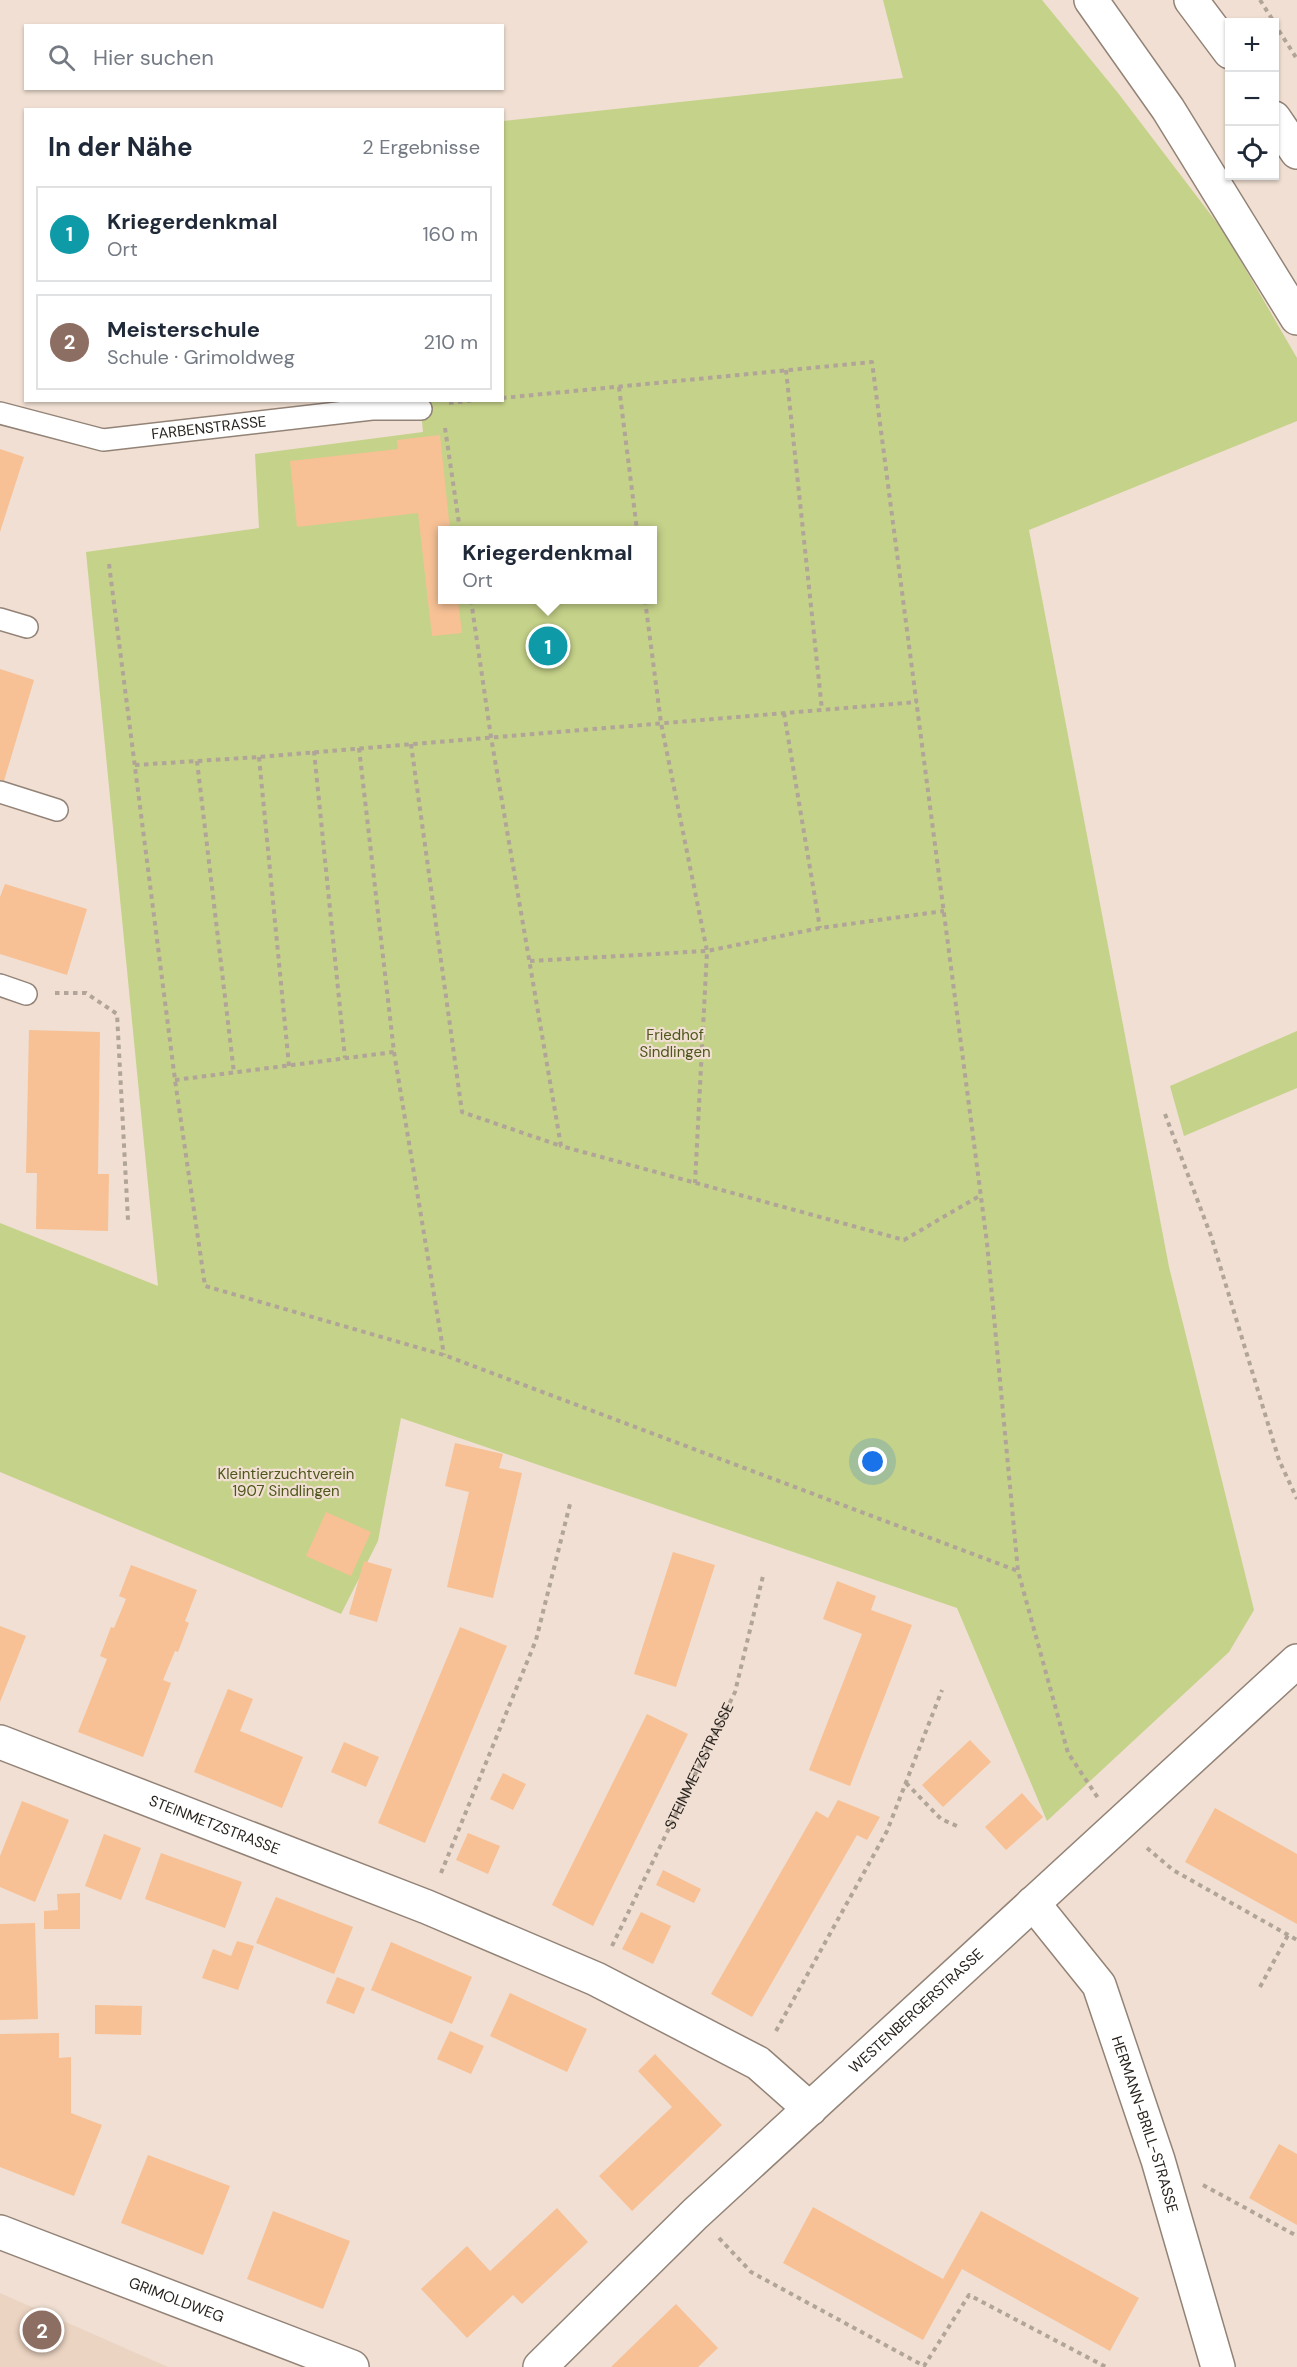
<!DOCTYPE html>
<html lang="de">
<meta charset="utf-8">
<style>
:root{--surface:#fff;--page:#f6f6f7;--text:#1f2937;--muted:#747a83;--line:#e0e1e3;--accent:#00749e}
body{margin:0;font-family:"DM Sans",sans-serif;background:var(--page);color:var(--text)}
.controls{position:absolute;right:18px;top:18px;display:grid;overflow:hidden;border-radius:0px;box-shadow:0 2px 4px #0004}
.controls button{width:54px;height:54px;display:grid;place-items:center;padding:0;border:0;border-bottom:2px solid var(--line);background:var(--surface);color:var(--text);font:30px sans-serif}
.you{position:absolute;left:873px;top:1462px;width:21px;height:21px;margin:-15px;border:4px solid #fff;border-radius:50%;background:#1a73e8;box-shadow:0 0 0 9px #1a73e833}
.badge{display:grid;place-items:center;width:39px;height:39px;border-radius:50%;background:var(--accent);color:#fff;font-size:20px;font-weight:700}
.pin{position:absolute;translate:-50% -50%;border:3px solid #fff;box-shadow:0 2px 6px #0006}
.popup{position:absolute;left:438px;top:526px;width:219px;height:78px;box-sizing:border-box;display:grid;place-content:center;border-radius:0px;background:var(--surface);filter:drop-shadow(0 2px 4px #0005);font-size:20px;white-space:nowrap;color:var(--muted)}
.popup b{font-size:22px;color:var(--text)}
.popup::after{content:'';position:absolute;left:50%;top:100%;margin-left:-12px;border:12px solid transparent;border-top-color:var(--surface)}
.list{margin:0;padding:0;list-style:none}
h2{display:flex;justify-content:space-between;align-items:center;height:78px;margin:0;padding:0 24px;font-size:26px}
h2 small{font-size:20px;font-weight:400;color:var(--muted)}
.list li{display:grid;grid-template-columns:39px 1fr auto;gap:18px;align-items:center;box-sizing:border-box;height:96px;margin:0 12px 12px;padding:0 12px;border:2px solid var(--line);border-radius:0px}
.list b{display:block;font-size:22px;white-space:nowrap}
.list p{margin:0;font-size:20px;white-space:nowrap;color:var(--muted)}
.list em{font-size:20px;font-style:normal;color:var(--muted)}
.icon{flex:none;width:33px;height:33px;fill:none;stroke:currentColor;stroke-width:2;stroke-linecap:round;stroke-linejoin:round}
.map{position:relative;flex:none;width:1297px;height:2367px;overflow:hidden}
.search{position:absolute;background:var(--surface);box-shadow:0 2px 4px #0004;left:24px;top:24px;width:480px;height:66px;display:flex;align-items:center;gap:15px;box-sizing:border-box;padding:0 21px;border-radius:0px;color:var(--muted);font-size:22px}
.panel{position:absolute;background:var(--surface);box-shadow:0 2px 4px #0004;left:24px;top:108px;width:480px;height:294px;border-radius:0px}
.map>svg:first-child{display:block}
.built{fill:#ecd4c2}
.green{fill:#c5d289;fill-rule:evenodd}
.building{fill:#f7c195}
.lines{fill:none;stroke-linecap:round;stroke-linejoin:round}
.service-casing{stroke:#938377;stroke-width:24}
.minor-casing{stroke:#938377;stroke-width:36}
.tertiary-casing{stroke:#938377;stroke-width:36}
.trunk-casing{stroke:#938377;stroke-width:36}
.path{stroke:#b1a499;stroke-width:4;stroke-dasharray:4.5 4.5;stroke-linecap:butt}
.service{stroke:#fff;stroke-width:21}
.minor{stroke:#fff;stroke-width:33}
.tertiary{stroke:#fff;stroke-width:33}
.trunk{stroke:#fff;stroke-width:33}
.labels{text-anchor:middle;stroke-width:4.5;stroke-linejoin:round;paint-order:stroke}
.street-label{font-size:15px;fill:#29231e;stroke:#f0dfd2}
.park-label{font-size:15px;fill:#4d561b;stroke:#f0dfd2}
</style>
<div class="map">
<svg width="1297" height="2367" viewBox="0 0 1297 2367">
<rect width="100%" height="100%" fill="#f0dfd2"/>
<path class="built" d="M0,2293L168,2367H0Z"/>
<path class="green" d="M883,0H1042L1118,93L1224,232L1297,358V421L1029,530L1169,1267L1254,1610L1229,1652L1047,1821L957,1608L401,1418L378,1541L341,1614L0,1472V1223L158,1286L86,552L259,528L255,454L423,432L420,401L502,400L503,121L903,78ZM443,530H653V600H443Z
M1297,1031V1088L1184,1136L1170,1086Z"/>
<path class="building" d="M440,435L450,530L443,531V600H458L462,633L432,636L418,513L297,527L290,461L398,449L397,440Z
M0,449L24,457L0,532Z
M0,669L34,680L4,781L0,780Z
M5,884L87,909L67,975L0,954V897Z
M29,1030L100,1032L98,1174H109L108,1231L36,1229L37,1173H26Z
M455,1443L503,1454L499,1468L522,1473L493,1598L447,1587L469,1492L445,1486Z
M326,1512L371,1532L351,1576L306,1556Z
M673,1552L715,1565L676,1687L634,1674Z
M364,1561L392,1569L377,1622L349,1614Z
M131,1565L197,1590L185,1621L189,1623L178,1652L175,1651L163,1680L171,1683L143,1757L78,1732L107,1659L100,1656L111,1627L114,1628L126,1599L119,1596Z
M837,1581L876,1596L871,1610L912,1625L850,1786L809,1770L862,1634L823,1619Z
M0,1626L26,1636L0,1702Z
M460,1627L507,1646L425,1843L378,1823Z
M228,1689L253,1699L240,1731L303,1757L282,1808L194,1772Z
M647,1714L688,1734L593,1926L552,1905Z
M970,1740L991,1762L943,1807L922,1785Z
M344,1742L379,1757L366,1787L331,1772Z
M503,1773L526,1784L513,1810L490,1799Z
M1022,1793L1043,1817L1006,1850L985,1827Z
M838,1800L880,1817L867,1840L857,1835L752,2017L711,1994L816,1811L828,1818Z
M22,1801L69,1820L35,1902L0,1887V1856Z
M1215,1808L1297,1854V1924L1185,1862Z
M468,1833L500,1846L488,1874L456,1860Z
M104,1834L141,1848L121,1900L85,1886Z
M161,1853L242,1882L225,1928L145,1899Z
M663,1870L701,1889L694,1903L656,1885Z
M80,1893V1929H44V1911L58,1910L57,1894Z
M276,1897L353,1927L334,1974L256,1943Z
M641,1912L671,1926L653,1964L622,1949Z
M35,1923L38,2019L0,2020V1924Z
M237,1941L254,1946L238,1990L202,1978L213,1949L231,1956Z
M391,1942L472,1977L452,2024L371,1990Z
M337,1977L365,1988L354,2014L326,2003Z
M510,1993L587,2029L567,2072L490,2036Z
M95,2005L142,2006L141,2035L95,2034Z
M450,2031L484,2046L471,2074L437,2059Z
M59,2033V2058L71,2057V2113L102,2125L74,2196L0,2167V2034Z
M655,2054L722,2125L632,2211L599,2176L672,2107L638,2071Z
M1279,2144L1297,2154V2225L1249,2198Z
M148,2155L230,2186L203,2255L121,2223Z
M813,2207L943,2279L981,2211L1139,2298L1110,2351L962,2269L923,2340L783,2263Z
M557,2208L588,2242L522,2304L513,2295L467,2338L421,2289L467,2246L490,2271Z
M273,2211L350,2241L323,2309L247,2279Z
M676,2304L718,2348L698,2367H611Z"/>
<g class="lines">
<g class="service-casing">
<g id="service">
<path id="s2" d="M0,413L103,440L372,409H421"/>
<path d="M0,619L27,627"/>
<path d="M0,792L57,810"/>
<path d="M0,985L26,994"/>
</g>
</g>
<g class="minor-casing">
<g id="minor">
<path d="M1091,0L1168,109L1297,318"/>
<path id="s3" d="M0,1742L427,1907L596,1979L758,2063L810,2109"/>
<path id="s4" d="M1033,1903L1099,1985L1158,2160L1218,2367"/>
<path id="s5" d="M0,2232L352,2367"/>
</g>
</g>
<g class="tertiary-casing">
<g id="tertiary">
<path id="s6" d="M540,2367L695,2214L1297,1661"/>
</g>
</g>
<g class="trunk-casing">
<path id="trunk" d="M1191,0L1230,52
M1274,118L1297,152"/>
</g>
<g class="path">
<path d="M1260,0L1274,22"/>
<path d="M1274,23L1297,59"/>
<path d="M786,370L822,710"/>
<path d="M619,387L637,530"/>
<path d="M502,398L872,362L987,1243L1018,1571L1068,1753L1098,1798"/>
<path d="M449,403L475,400"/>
<path d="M445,428L460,530"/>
<path d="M109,564L175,1080L205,1286L444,1355L1018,1571"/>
<path d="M471,600L491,737L561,1146L904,1240L981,1195"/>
<path d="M645,600L661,723L707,951L695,1183"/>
<path d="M784,713L820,928"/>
<path d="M411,744L462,1112L561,1146"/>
<path d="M359,748L394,1052L444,1355"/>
<path d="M314,751L345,1058"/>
<path d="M259,757L289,1066"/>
<path d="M197,761L234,1073"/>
<path d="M135,765L259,757L917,702"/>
<path d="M530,961L707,951L820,928L944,911"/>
<path d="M55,993H86L117,1014L128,1220"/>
<path d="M175,1080L394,1052"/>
<path d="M1165,1114L1211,1236L1279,1460L1297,1499"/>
<path d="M906,1783L941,1819L959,1827"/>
<path d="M1147,1848L1173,1870L1297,1940"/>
<path d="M441,1873L536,1640L571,1500"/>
<path id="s1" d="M612,1946L735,1692L763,1576"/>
<path d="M1260,1987L1288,1935"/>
<path d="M776,2031L887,1831L942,1690"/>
<path d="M1203,2185L1297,2236"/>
<path d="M719,2238L751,2272L924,2366L969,2295L1106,2367"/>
</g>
<use href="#service" class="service"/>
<use href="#minor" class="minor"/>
<use href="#tertiary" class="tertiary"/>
<use href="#trunk" class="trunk"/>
</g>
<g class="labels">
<g class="street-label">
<text dy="5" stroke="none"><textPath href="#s2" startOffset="213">FARBENSTRASSE</textPath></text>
<text dy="5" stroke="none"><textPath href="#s1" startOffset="200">STEINMETZSTRASSE</textPath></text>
<text dy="5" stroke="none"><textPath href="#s3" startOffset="230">STEINMETZSTRASSE</textPath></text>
<text dy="5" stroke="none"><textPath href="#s6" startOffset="518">WESTENBERGERSTRASSE</textPath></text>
<text dy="5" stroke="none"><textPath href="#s4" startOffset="252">HERMANN-BRILL-STRASSE</textPath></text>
<text dy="5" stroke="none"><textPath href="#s5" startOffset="189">GRIMOLDWEG</textPath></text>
</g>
<g class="park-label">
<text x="675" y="1040">Friedhof<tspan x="675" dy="17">Sindlingen</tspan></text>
<text x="286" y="1479">Kleintierzuchtverein<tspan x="286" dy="17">1907 Sindlingen</tspan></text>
</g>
</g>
</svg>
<div class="controls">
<button>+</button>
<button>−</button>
<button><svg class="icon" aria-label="locate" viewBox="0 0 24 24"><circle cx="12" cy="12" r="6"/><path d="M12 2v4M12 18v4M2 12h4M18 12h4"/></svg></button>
</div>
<div class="you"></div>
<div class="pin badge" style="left:548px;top:646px;background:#0f9aa8">1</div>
<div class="popup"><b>Kriegerdenkmal</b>Ort</div>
<div class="pin badge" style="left:42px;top:2330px;background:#8d6e63">2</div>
<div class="search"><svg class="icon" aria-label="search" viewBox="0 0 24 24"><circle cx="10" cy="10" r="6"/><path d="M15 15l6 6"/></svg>Hier suchen</div>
<section class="panel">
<h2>In der Nähe<small>2 Ergebnisse</small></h2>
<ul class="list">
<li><span class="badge" style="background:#0f9aa8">1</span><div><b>Kriegerdenkmal</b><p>Ort</p></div><em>160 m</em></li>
<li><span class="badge" style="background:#8d6e63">2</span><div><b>Meisterschule</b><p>Schule · Grimoldweg</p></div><em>210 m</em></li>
</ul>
</section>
</div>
